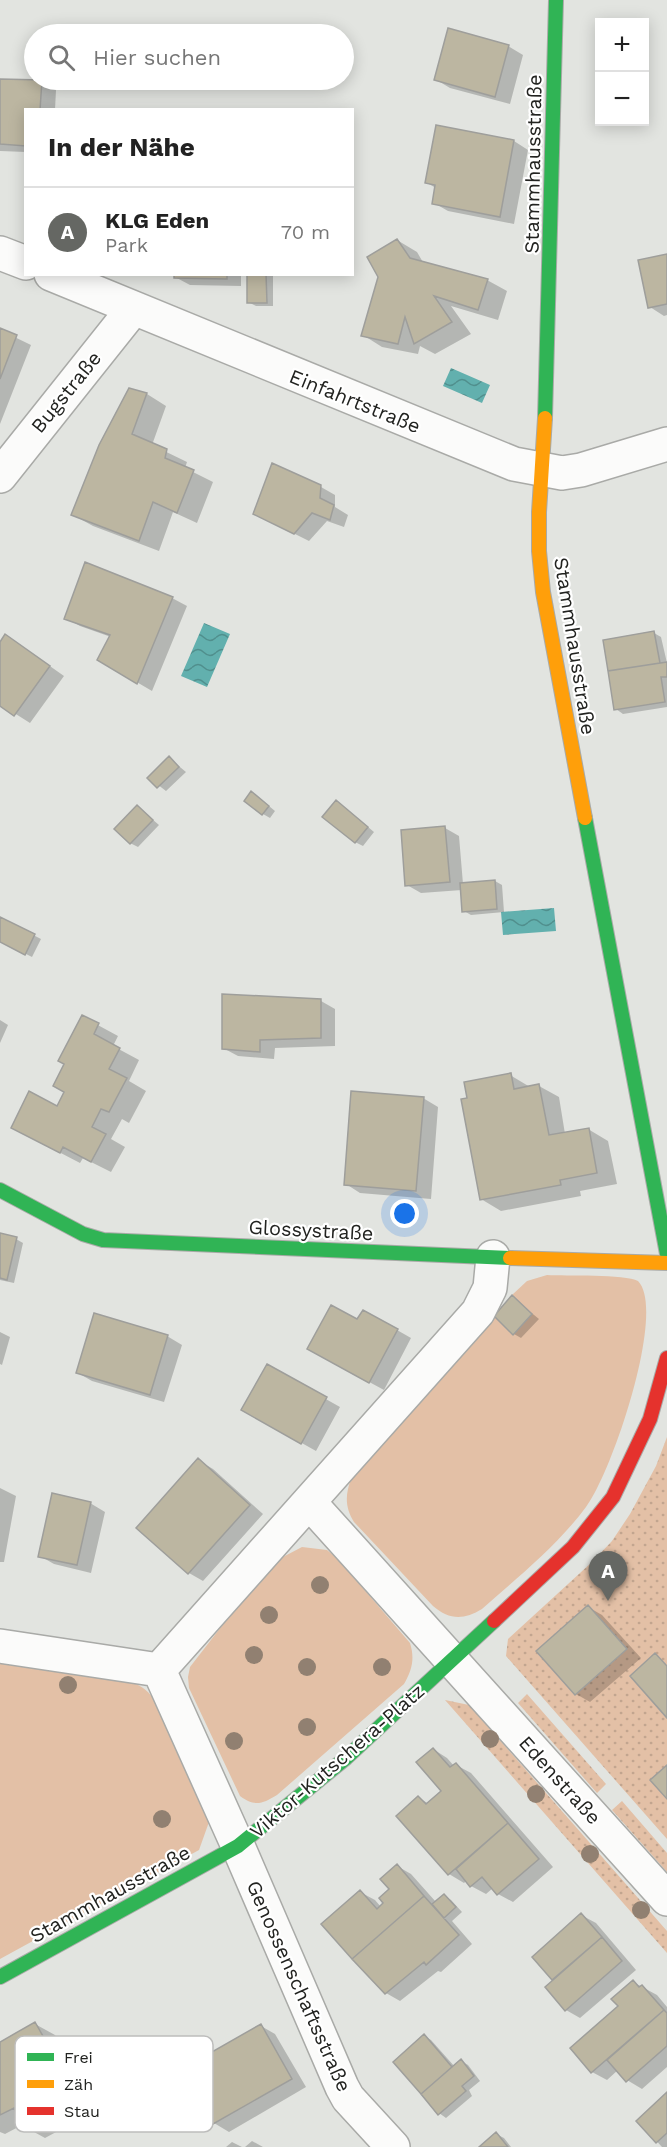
<!DOCTYPE html>
<html lang="de">
<meta charset="utf-8">
<style>
:root{--surface:#fff;--page:#f2f2f2;--text:#222;--muted:#767676;--line:#e0e0e0;--accent:#656763}
body{margin:0;font-family:"Work Sans",sans-serif;background:var(--page);color:var(--text)}
.controls{position:absolute;right:18px;top:18px;display:grid;overflow:hidden;border-radius:0px;box-shadow:0 3px 15px #0003}
.controls button{width:54px;height:54px;display:grid;place-items:center;padding:0;border:0;border-bottom:2px solid var(--line);background:var(--surface);color:var(--text);font:30px sans-serif}
.you{position:absolute;left:405px;top:1214px;width:21px;height:21px;margin:-15px;border:4px solid #fff;border-radius:50%;background:#1a73e8;box-shadow:0 0 0 9px #1a73e833}
.badge{display:grid;place-items:center;width:39px;height:39px;border-radius:50%;background:var(--accent);color:#fff;font-size:20px;font-weight:700}
.pin{position:absolute;translate:-50% -50px;filter:drop-shadow(0 2px 3px #0008)}
.pin::after{content:'';position:absolute;top:32px;width:21px;height:18px;background:inherit;clip-path:polygon(0 0,100% 0,50% 100%)}
.list{margin:0;padding:0;list-style:none}
h2{display:flex;justify-content:space-between;align-items:center;height:78px;margin:0;padding:0 24px;font-size:26px}
h2 small{font-size:20px;font-weight:400;color:var(--muted)}
.list li{display:grid;grid-template-columns:39px 1fr auto;gap:18px;align-items:center;box-sizing:border-box;height:90px;padding:0 24px;border-top:2px solid var(--line)}
.list b{display:block;font-size:22px;white-space:nowrap}
.list p{margin:0;font-size:20px;white-space:nowrap;color:var(--muted)}
.list em{font-size:20px;font-style:normal;color:var(--muted)}
.icon{flex:none;width:33px;height:33px;fill:none;stroke:currentColor;stroke-width:2;stroke-linecap:round;stroke-linejoin:round}
.map{position:relative;flex:none;width:667px;height:2147px;overflow:hidden}
.search{position:absolute;background:var(--surface);box-shadow:0 3px 15px #0003;left:24px;top:24px;width:330px;height:66px;display:flex;align-items:center;gap:15px;box-sizing:border-box;padding:0 21px;border-radius:33px;color:var(--muted);font-size:22px}
.panel{position:absolute;background:var(--surface);box-shadow:0 3px 15px #0003;left:24px;top:108px;width:330px;height:168px;border-radius:0px}
.map>svg:first-child{display:block}
.grass{fill:url(#grass-dots)}
.park{fill:#e3c0a6}
.water{fill:url(#water-waves)}
.shadow{fill:#0003}
.building{fill:#bcb6a1;stroke:#9e9e9b;stroke-width:1.5}
.lines{fill:none;stroke-linecap:round;stroke-linejoin:round}
.street-casing{stroke:#a9aaa7;stroke-width:36}
.fast-casing{stroke:#a9aaa7;stroke-width:16}
.slow-casing{stroke:#a9aaa7;stroke-width:16}
.jam-casing{stroke:#a9aaa7;stroke-width:16}
.street{stroke:#fbfbfa;stroke-width:33}
.fast{stroke:#30b455;stroke-width:14}
.slow{stroke:#ff9f0a;stroke-width:14}
.jam{stroke:#e5322d;stroke-width:14}
.tree{fill:#918071}
.labels{text-anchor:middle;stroke-width:4.5;stroke-linejoin:round;paint-order:stroke}
.street-label{font-size:20px;fill:#222320;stroke:#fff}
.key{fill:#fff;stroke:#bdbdbc;stroke-width:1.5}
.key-label{font-size:16px;fill:#222320}
</style>
<div class="map">
<svg width="667" height="2147" viewBox="0 0 667 2147">
<defs>
<pattern id="grass-dots" width="8" height="8" patternUnits="userSpaceOnUse" patternTransform="scale(1.5)"><rect width="8" height="8" fill="#e3c0a6"/><path d="M2 2h.1M6 6h.1" fill="none" stroke="#c2a58f" stroke-width="1.8" stroke-linecap="round"/></pattern>
<pattern id="water-waves" width="16" height="10" patternUnits="userSpaceOnUse" patternTransform="scale(1.5)"><rect width="16" height="10" fill="#62b0ae"/><path d="M0 5q4-4 8 0t8 0" fill="none" stroke="#508f8d"/></pattern>
</defs>
<rect width="100%" height="100%" fill="#e2e4e0"/>
<path class="grass" d="M667,1437V1839L506,1656L508,1639L592,1562L612,1541L630,1514L656,1466Z
M527,1694L606,1784L597,1793L518,1703Z
M445,1700L469,1705L667,1931V1953Z
M622,1801L667,1853V1872L612,1810Z"/>
<path class="park" d="M547,1275C565,1276 625,1274 638,1281C667,1310 612,1473 586,1507C557,1546 518,1577 482,1609C464,1620 449,1620 433,1606L354,1522C345,1508 345,1495 351,1479L512,1295L527,1281Z
M302,1547L327,1550L338,1559L410,1643C415,1659 412,1670 404,1684L277,1795C262,1804 255,1807 240,1796L189,1688L188,1677L190,1667L221,1627L281,1558Z
M0,1662L131,1682C143,1686 149,1692 156,1702L209,1822L199,1850L0,1959Z"/>
<path class="water" d="M451,368L490,385L482,403L443,386Z
M204,623L230,634L207,687L181,676Z
M554,908L556,931L503,935L501,912Z"/>
<path class="shadow" d="M508,46L523,55L510,104L450,88L435,79Z
M0,80L41,82L56,90L55,110H26V152L0,151Z
M514,141L528,150L514,224L448,211L434,203L436,188L427,183Z
M397,240L417,252L424,264L487,280L507,291L498,320L451,306L471,334L435,354L420,346L418,354L382,347L363,335Z
M667,256V315L664,316L650,307Z
M175,274H241V286L190,285L175,277Z
M248,274H273V306H256L248,302Z
M0,330L31,345L0,424Z
M147,394L166,406L152,445L187,462L185,468L213,482L197,523L173,512L159,551L93,526L73,515Z
M321,487L335,495V507L348,515L344,527L327,521L309,541L269,521Z
M172,598L187,606L152,691L99,660L111,637L80,626L66,618Z
M654,633L661,637L667,663V707L623,714L616,709L605,641Z
M0,644L20,645L64,676L30,723L0,704Z
M169,758L186,772L166,791L149,778Z
M258,797L275,811L270,818L263,814Z
M343,806L374,832L363,846L355,842Z
M138,807L159,825L138,847L130,843Z
M445,828L459,836L463,884L495,881L502,885L504,912L471,915L464,911L462,890L421,893L407,885Z
M0,918L41,939L32,957L0,941Z
M321,1001L335,1009V1046L275,1048L274,1059L238,1056L223,1048Z
M83,1017L118,1036L113,1046L139,1060L129,1081L146,1091L129,1123L122,1119L111,1139L125,1147L111,1172L83,1158L80,1163L32,1138L57,1108L66,1092V1064Z
M0,1020L8,1025L0,1043Z
M510,1075L530,1087L539,1086L559,1097L565,1134L588,1129L608,1141L617,1184L580,1191L581,1196L501,1211L481,1199Z
M423,1098L438,1107L431,1199L360,1193L346,1184Z
M0,1235L16,1239L23,1243L14,1283L0,1280Z
M512,1297L539,1319L521,1338L514,1334L496,1316Z
M358,1321L397,1330L411,1338L384,1390L323,1357Z
M0,1332L10,1337L2,1365L0,1364Z
M167,1336L182,1345L164,1402L92,1381L78,1373Z
M267,1366L340,1407L316,1451L243,1410Z
M198,1460L213,1469L263,1514L203,1581L189,1573Z
M0,1488L16,1496L4,1562H0Z
M90,1503L105,1512L91,1573L54,1564L40,1556Z
M588,1607L602,1615L641,1658L590,1702L576,1694Z
M433,1749L447,1758L454,1766L456,1765L471,1773L553,1867L513,1902L498,1894L493,1888L486,1894L471,1886L467,1880L464,1883L449,1874L398,1816L419,1798L429,1804L443,1792Z
M397,1866L411,1874L436,1902L444,1896L451,1900L462,1912L452,1921L472,1944L441,1972L438,1971L400,2001L386,1993L360,1892L375,1900L381,1907L391,1889Z
M581,1915L596,1923L636,1970L580,2018L566,2010L554,1981L534,1957Z
M633,1982L657,1995L667,2007V2067L642,2089L627,2080L618,2070L607,2080L592,2072L572,2049L620,2006Z
M35,2024L55,2035L97,2110L45,2138L25,2127L24,2124L5,2134L0,2132V2043Z
M261,2026L275,2034L306,2087L229,2132L214,2123L184,2070Z
M424,2036L431,2040L455,2067L461,2061L468,2065L480,2081L469,2090L472,2096L446,2118L439,2113Z
M667,2094V2147H662L638,2121Z
M496,2134L504,2138L511,2147H481Z
M252,2141L263,2147H245Z
M232,2142L242,2147H226Z"/>
<path class="building" d="M448,28L509,45L495,97L434,80Z
M0,79L42,80L40,110H26V146L0,144Z
M436,125L514,140L500,217L432,204L435,185L425,183Z
M397,239L410,258L488,279L478,310L434,296L452,322L414,344L405,317L398,344L361,336L378,277L367,257Z
M667,254V304L648,308L638,260Z
M174,274H227V279L174,278Z
M247,274H266L267,303H247Z
M0,328L17,335L0,379Z
M129,388L147,393L132,434L167,449L165,458L194,470L177,513L153,502L139,541L71,515L99,445Z
M272,463L321,485L320,498L334,505L330,520L312,513L294,534L253,514Z
M85,562L173,597L137,684L97,660L110,635L64,619Z
M654,631L660,663L608,671L603,640Z
M5,634L50,666L14,716L0,706V642Z
M667,662V677H661L665,702L614,710L608,671Z
M169,756L179,767L157,788L147,778Z
M251,791L269,806L262,815L244,801Z
M336,800L368,827L355,843L322,817Z
M137,805L153,820L130,844L114,829Z
M445,826L450,882L405,886L401,830Z
M495,880L497,909L462,912L460,883Z
M0,917L35,934L25,955L0,942Z
M222,994L321,999V1038L260,1040V1052L222,1049Z
M82,1015L99,1023L94,1034L120,1048L109,1069L127,1078L109,1112L101,1109L92,1127L106,1134L91,1162L63,1147L60,1153L11,1128L29,1091L57,1106L64,1092L53,1086L64,1064L58,1061Z
M511,1073L514,1089L539,1084L549,1135L589,1128L597,1173L560,1180L561,1185L480,1200L461,1099L467,1098L464,1082Z
M351,1091L424,1097L416,1191L344,1185Z
M0,1233L17,1237L7,1280L0,1278Z
M512,1295L532,1314L513,1335L494,1316Z
M331,1305L357,1319L363,1310L398,1329L369,1383L307,1349Z
M94,1313L168,1335L150,1395L76,1373Z
M267,1364L327,1397L301,1444L241,1410Z
M198,1458L250,1505L188,1574L136,1528Z
M52,1493L91,1502L77,1565L38,1557Z
M588,1605L627,1649L575,1695L536,1651Z
M655,1653L667,1666V1718L630,1676Z
M433,1748L450,1767L456,1763L508,1823L448,1875L396,1816L418,1796L426,1804L441,1791L416,1762Z
M667,1765V1799L650,1780Z
M508,1823L539,1859L497,1895L482,1877L470,1887L456,1869Z
M397,1864L424,1896L352,1959L321,1924L360,1890L377,1909L383,1903L379,1898L389,1889L380,1879Z
M444,1894L456,1907L444,1918L432,1904Z
M424,1896L459,1935L426,1965L424,1962L385,1994L352,1959Z
M581,1913L602,1937L552,1980L532,1957Z
M602,1937L622,1961L565,2011L545,1987Z
M633,1980L639,1987L642,1985L664,2010L591,2073L570,2048L618,2006L611,1999Z
M664,2010L667,2013V2046L626,2082L607,2060Z
M35,2022L78,2098L24,2128L14,2108L0,2115V2042Z
M261,2024L292,2079L213,2124L182,2069Z
M424,2034L452,2067L421,2094L393,2062Z
M461,2059L474,2076L462,2086L466,2091L438,2115L421,2094Z
M667,2092V2133L656,2143L636,2121Z
M496,2132L508,2147H479Z"/>
<g class="lines">
<g class="street-casing">
<path id="street" d="M0,253L26,263
M51,274L514,464L562,473L581,470L667,444
M0,476L133,309
M309,1502L667,1899
M0,1646L159,1670
M159,1670L478,1312L490,1288L493,1257
M159,1670L238,1846L342,2087L348,2098L393,2147"/>
</g>
<g class="fast-casing">
<path id="fast" d="M545,418L556,0
M585,818L667,1254
M0,1190L83,1234L103,1240L510,1258
M0,1977L238,1846L346,1758L494,1621"/>
</g>
<g class="slow-casing">
<path id="slow" d="M545,418L539,512V551L543,592L585,818
M510,1258L667,1263"/>
</g>
<g class="jam-casing">
<path id="jam" d="M494,1621L573,1547L613,1497L650,1419L667,1358"/>
</g>
<use href="#street" class="street"/>
<use href="#fast" class="fast"/>
<use href="#slow" class="slow"/>
<use href="#jam" class="jam"/>
</g>
<g class="tree">
<circle cx="320" cy="1585" r="9"/>
<circle cx="269" cy="1615" r="9"/>
<circle cx="254" cy="1655" r="9"/>
<circle cx="307" cy="1667" r="9"/>
<circle cx="382" cy="1667" r="9"/>
<circle cx="68" cy="1685" r="9"/>
<circle cx="307" cy="1727" r="9"/>
<circle cx="490" cy="1739" r="9"/>
<circle cx="234" cy="1741" r="9"/>
<circle cx="536" cy="1794" r="9"/>
<circle cx="162" cy="1819" r="9"/>
<circle cx="590" cy="1854" r="9"/>
<circle cx="641" cy="1910" r="9"/>
</g>
<g class="labels">
<g class="street-label">
<text transform="translate(533 164) rotate(-89)" y="7">Stammhausstraße</text>
<text transform="translate(66 392) rotate(-51)" y="7">Bugstraße</text>
<text transform="translate(355 401) rotate(22)" y="7">Einfahrtstraße</text>
<text transform="translate(575 646) rotate(81)" y="7">Stammhausstraße</text>
<text transform="translate(311 1230) rotate(3)" y="7">Glossystraße</text>
<text transform="translate(337 1761) rotate(-41)" y="7">Viktor-Kutschera-Platz</text>
<text transform="translate(560 1780) rotate(48)" y="7">Edenstraße</text>
<text transform="translate(110 1894) rotate(-29)" y="7">Stammhausstraße</text>
<text transform="translate(299 1986) rotate(66)" y="7">Genossenschaftsstraße</text>
</g>
</g>
<rect x="15" y="2036" width="198" height="96" rx="9" class="key"/>
<rect x="27" y="2053" width="27" height="8" fill="#30b455"/>
<rect x="27" y="2080" width="27" height="8" fill="#ff9f0a"/>
<rect x="27" y="2107" width="27" height="8" fill="#e5322d"/>
<g class="key-label">
<text x="64" y="2063">Frei</text>
<text x="64" y="2090">Zäh</text>
<text x="64" y="2117">Stau</text>
</g>
</svg>
<div class="controls">
<button>+</button>
<button>−</button>
</div>
<div class="you"></div>
<div class="pin badge" style="left:608px;top:1601px">A</div>
<div class="search"><svg class="icon" aria-label="search" viewBox="0 0 24 24"><circle cx="10" cy="10" r="6"/><path d="M15 15l6 6"/></svg>Hier suchen</div>
<section class="panel">
<h2>In der Nähe<small></small></h2>
<ul class="list">
<li><span class="badge">A</span><div><b>KLG Eden</b><p>Park</p></div><em>70 m</em></li>
</ul>
</section>
</div>
